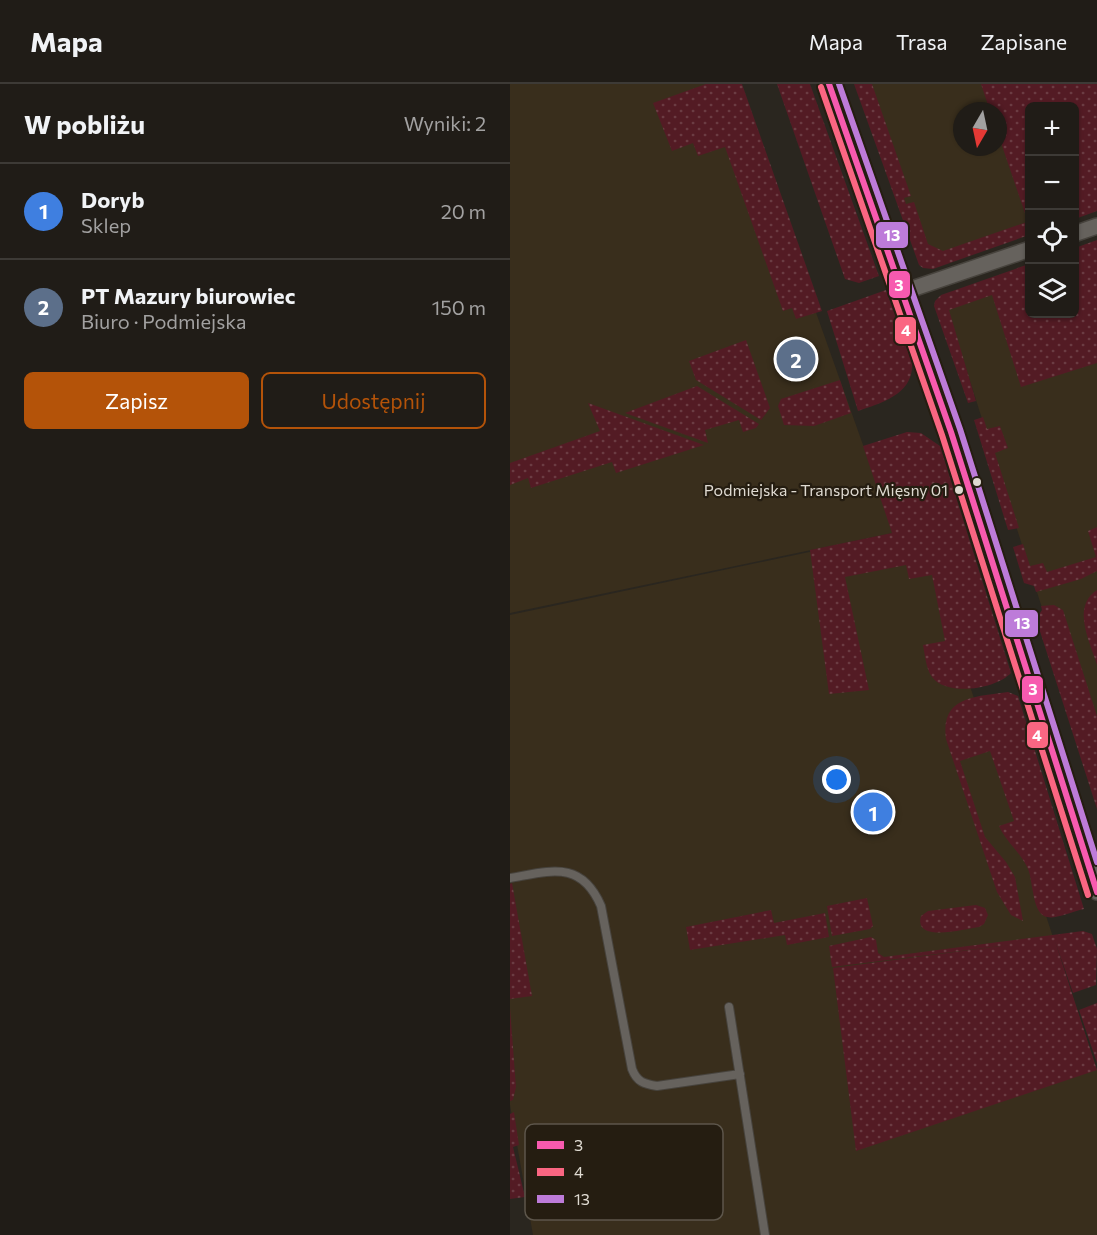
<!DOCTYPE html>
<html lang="pl">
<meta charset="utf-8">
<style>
:root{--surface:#201c17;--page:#2d2924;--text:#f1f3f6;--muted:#a2a1a1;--line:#3d3a36;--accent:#b45309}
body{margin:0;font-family:Commissioner,sans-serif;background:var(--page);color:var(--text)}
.controls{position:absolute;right:18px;top:18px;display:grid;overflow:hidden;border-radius:9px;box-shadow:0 2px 4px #0004}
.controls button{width:54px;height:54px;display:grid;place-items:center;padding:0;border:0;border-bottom:2px solid var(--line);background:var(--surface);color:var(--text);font:30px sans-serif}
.compass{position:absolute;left:443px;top:18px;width:54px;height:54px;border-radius:50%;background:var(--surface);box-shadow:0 2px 4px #0004;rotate:189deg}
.you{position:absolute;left:327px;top:696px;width:21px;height:21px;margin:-15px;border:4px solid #fff;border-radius:50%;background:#1a73e8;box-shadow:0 0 0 9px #1a73e833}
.badge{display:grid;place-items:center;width:39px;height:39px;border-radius:50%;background:var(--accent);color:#fff;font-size:20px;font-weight:700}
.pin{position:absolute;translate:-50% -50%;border:3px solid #fff;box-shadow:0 2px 6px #0006}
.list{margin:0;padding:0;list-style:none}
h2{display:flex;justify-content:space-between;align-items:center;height:78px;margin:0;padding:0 24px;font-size:26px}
h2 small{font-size:20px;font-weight:400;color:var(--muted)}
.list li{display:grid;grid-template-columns:39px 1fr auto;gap:18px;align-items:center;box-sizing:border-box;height:96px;padding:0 24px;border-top:2px solid var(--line)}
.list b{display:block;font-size:22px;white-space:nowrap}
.list p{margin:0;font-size:20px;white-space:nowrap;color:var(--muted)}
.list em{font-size:20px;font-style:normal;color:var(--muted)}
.actions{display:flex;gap:12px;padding:18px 24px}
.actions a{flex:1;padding:14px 0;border:2px solid var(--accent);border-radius:9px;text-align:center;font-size:21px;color:var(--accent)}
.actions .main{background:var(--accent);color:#fff}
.icon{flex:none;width:33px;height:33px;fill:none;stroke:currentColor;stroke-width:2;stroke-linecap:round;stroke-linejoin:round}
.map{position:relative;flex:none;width:587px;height:1151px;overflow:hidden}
header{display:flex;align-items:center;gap:36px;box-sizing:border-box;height:84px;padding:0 30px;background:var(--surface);border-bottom:2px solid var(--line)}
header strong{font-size:28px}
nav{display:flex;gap:33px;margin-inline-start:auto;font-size:21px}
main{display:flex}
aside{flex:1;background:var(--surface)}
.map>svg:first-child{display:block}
.built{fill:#392e1c;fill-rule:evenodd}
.grass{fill:url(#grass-dots)}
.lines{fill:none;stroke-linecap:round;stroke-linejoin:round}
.lane-casing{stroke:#47433d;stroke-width:10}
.street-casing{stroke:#47433d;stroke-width:18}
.lane{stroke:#66625d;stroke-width:8}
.street{stroke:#66625d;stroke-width:15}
.bus-1-casing{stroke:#251d11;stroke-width:10}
.bus-2-casing{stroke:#251d11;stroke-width:10}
.bus-3-casing{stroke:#251d11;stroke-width:10}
.bus-1{stroke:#f75aaf;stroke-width:6}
.bus-2{stroke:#fa6682;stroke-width:6}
.bus-3{stroke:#bd7bd9;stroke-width:6}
.bus-dot{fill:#dfdad1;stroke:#251d11;stroke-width:2}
.labels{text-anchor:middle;stroke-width:4.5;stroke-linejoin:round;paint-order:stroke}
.bus-label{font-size:16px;fill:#dfdad1;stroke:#251d11;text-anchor:end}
.key{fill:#251d11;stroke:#5d564b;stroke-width:1.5}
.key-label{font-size:16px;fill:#dfdad1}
.line-badge{stroke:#251d11;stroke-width:2}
.badge-label{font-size:16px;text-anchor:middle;font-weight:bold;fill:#fff}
</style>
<header>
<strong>Mapa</strong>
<nav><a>Mapa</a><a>Trasa</a><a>Zapisane</a></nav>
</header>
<main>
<aside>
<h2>W pobliżu<small>Wyniki: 2</small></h2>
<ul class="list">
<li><span class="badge" style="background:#3f7fe0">1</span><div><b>Doryb</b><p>Sklep</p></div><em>20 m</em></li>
<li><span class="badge" style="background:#5c6f8a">2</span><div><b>PT Mazury biurowiec</b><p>Biuro · Podmiejska</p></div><em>150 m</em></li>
</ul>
<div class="actions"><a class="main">Zapisz</a><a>Udostępnij</a></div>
</aside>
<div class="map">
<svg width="587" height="1151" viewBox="0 0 587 1151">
<defs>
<pattern id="grass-dots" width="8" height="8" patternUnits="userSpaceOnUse" patternTransform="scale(1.5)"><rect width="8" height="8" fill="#531b24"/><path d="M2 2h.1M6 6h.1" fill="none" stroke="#6b3c43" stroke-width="1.8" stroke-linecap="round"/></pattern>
</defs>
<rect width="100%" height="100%" fill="#2a261f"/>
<path class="built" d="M0,0H225L369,406L383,449L0,529Z
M354,0H587L564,22H520L519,151L414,173ZM452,27H488V63H452Z
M587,158V697L433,212L519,182L520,230H564Z
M408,445L587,986V1151H23L0,1021V531Z"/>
<path class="grass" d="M196,0H232L312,227L286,235L282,224L273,227L215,63L188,72L183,59L162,67L143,19Z
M267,0H300L369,192L349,199L335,195Z
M344,0H362L401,112L394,114L396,120L404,118L418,160L433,167L517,138L519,151L423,185L413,184L409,181Z
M471,0H587V127L565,135L564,22H520L519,141L488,50V27H480Z
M587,156V279L511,303L482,211L439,226L466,317L458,319L424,222L425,217L431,211L519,180L520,230H564L565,164Z
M376,206L402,279C404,310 371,319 348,327L317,227Z
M236,256L260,324L251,336L186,296L179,277Z
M330,296L341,329L304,342L274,341L268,322L271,315Z
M187,302L249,340L246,344L233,348L229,336L195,346L198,359L115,329Z
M78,319L194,361L106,389L102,378L21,404L18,394L0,401V379L90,347Z
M473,333L477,345L490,342L498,364L485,369L509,444L498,446L464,336Z
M397,348L411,349L430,362L501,589C486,605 437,613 422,593C416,585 415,571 413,561L435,557L422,491L399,495L396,481L335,493L359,606L319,610L300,466L382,449L353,362Z
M587,443V487L571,495L526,508L524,502L514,499L503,463L513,460L520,482L533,479L537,488L586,473L578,447Z
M587,506V581C580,558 561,523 587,506Z
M544,521L553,526L587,632V725L526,535L532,526L531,522Z
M498,608L508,612L574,825C545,832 529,846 523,808C521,800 521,792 518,785C511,769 496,758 489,742L504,737L480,667L450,677L475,753L496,778L505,793L513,837L501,831L487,808L436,655C430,611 467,613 498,608Z
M2,799L22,912L0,915V800Z
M357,814L363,842L360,845L322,852L317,822Z
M466,821L475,824L478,831L474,840L469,843C455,845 403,859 411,832L418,827Z
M261,826L264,839L315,829L319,853L277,861L275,851L180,866L176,843Z
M573,847L582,850L587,865L586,901L563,909L545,857L587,986L346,1067L323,884L545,855L322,883L319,862L361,853L366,856L368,869L374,873Z
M587,919V979L569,926Z
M0,924L6,1003L3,1016L0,1017Z
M4,1028L9,1061L3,1063L15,1113L0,1115V1030Z"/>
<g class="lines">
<g class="lane-casing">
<path id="lane" d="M0,794C41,787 71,776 91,822L122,985C127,998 134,1000 147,1002L230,990
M219,923L255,1151"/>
</g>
<g class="street-casing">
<path id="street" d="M319,0L441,348L587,808
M564,150L587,142
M393,208L520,165"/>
</g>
<use href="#lane" class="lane"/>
<use href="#street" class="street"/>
<g class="bus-1-casing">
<path id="bus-1" d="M319,0L441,348L587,808"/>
</g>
<g class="bus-2-casing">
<path id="bus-2" d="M311,3L432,351L578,811"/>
</g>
<g class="bus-3-casing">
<path id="bus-3" d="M329,0L450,345L587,778"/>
</g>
<use href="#bus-1" class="bus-1"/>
<use href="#bus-2" class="bus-2"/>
<use href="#bus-3" class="bus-3"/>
</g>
<g class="bus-dot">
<circle cx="467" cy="398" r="5"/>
<circle cx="449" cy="406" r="5"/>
</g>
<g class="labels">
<g class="bus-label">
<text x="438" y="412">Podmiejska - Transport Mięsny 01</text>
</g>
</g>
<rect x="15" y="1040" width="198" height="96" rx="9" class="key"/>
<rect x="27" y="1057" width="27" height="8" fill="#f75aaf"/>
<rect x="27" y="1084" width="27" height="8" fill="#fa6682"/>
<rect x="27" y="1111" width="27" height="8" fill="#bd7bd9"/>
<g class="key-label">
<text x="64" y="1067">3</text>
<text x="64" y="1094">4</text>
<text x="64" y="1121">13</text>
</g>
<g class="line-badge">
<rect x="365" y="137" width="34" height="28" rx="6" fill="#bd7bd9"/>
<rect x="378" y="186" width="23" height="29" rx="6" fill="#f75aaf"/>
<rect x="384" y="232" width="23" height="29" rx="6" fill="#fa6682"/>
<rect x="494" y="525" width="35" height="29" rx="6" fill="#bd7bd9"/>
<rect x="511" y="591" width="23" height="29" rx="6" fill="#f75aaf"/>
<rect x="516" y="637" width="23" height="28" rx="6" fill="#fa6682"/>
</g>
<g class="badge-label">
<text x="382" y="157">13</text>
<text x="389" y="207">3</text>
<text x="396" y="252">4</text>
<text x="512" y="545">13</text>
<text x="523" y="611">3</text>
<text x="527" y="657">4</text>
</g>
</svg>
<div class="controls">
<button>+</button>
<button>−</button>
<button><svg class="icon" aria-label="locate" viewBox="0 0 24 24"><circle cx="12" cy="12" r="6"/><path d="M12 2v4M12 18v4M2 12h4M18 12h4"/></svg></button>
<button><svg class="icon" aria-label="layers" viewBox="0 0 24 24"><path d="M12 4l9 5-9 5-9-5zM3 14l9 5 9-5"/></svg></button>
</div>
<svg class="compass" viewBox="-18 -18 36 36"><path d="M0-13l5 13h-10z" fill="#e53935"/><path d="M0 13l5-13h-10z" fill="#a2a1a1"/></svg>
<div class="you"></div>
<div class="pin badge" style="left:363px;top:728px;background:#3f7fe0">1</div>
<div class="pin badge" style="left:286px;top:275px;background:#5c6f8a">2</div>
</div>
</main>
